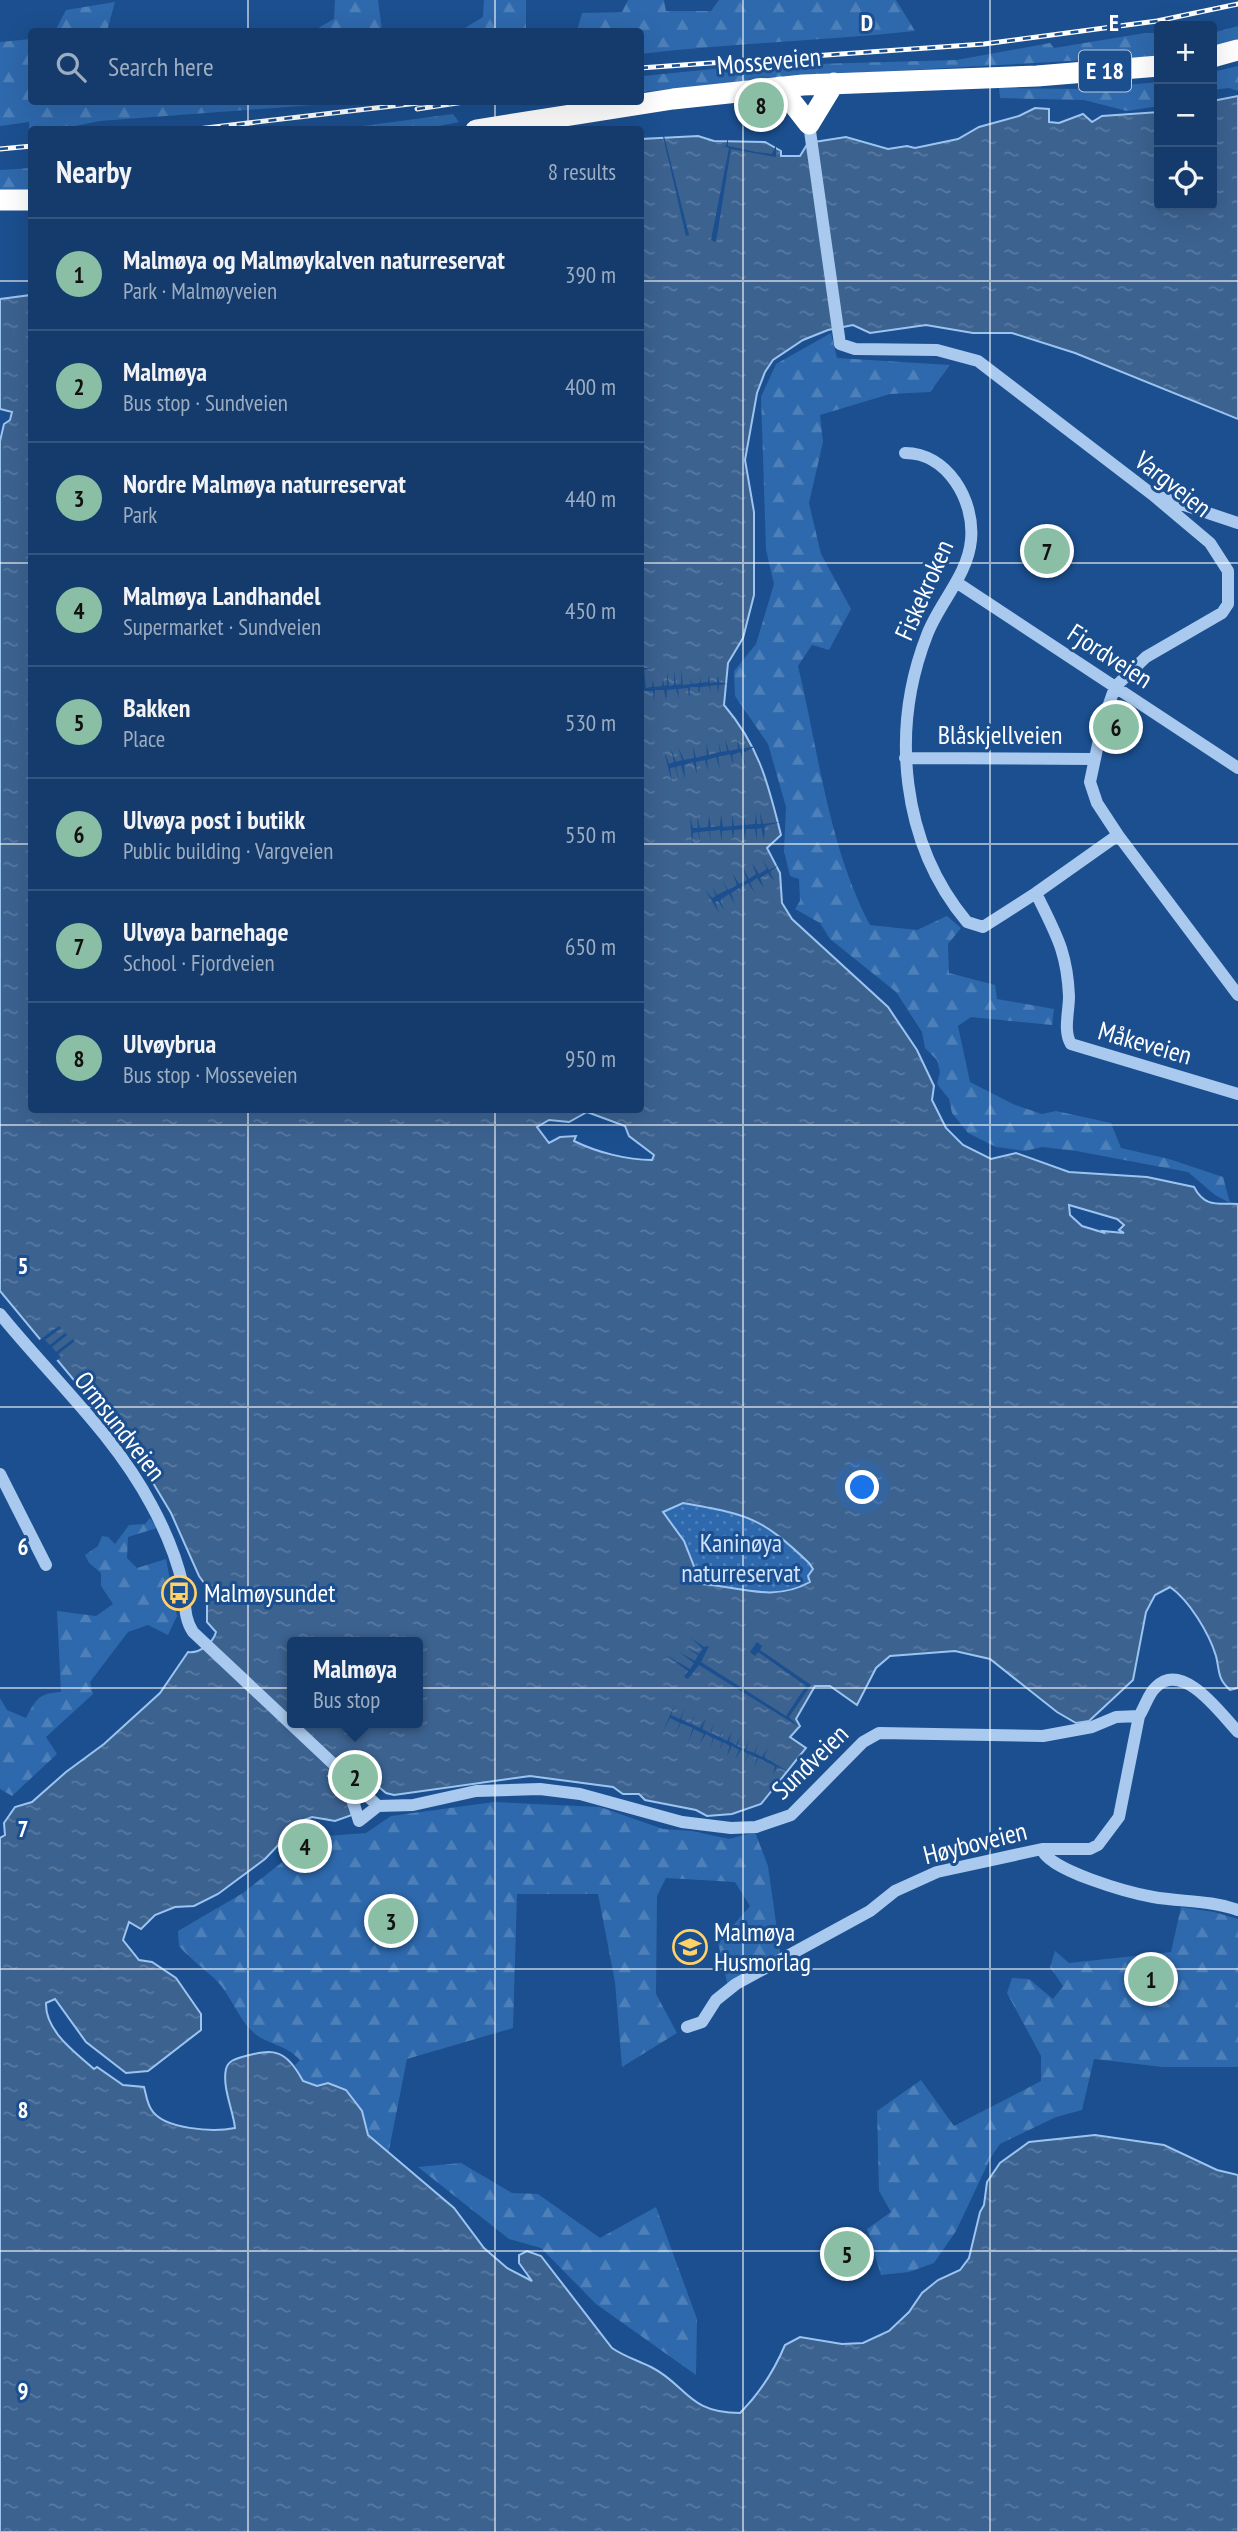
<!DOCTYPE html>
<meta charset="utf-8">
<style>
:root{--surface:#143b6b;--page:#1d4271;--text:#f1f3f6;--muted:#9dadc1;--line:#33557e;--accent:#8abfa5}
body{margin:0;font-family:"PT Sans Narrow",sans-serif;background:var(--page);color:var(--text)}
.controls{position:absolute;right:21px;top:21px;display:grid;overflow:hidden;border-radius:7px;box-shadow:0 7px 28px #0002}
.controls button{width:63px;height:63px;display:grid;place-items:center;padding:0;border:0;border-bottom:2px solid var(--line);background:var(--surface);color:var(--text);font:35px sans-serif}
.you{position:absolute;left:863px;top:1488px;width:24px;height:24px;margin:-18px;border:5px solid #fff;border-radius:50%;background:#1a73e8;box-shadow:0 0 0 10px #1a73e833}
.badge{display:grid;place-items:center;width:46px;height:46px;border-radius:50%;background:var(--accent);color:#111;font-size:23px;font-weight:700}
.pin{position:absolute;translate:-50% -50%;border:4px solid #fff;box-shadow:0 2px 7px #0006}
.popup{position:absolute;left:287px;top:1637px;width:136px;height:91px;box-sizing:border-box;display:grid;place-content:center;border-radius:7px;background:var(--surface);filter:drop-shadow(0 2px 5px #0005);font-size:23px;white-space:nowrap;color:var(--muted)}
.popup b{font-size:26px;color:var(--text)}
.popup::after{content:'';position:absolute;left:50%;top:100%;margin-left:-14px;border:14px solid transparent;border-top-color:var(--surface)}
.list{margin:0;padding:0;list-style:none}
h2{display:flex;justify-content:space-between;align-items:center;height:91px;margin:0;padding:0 28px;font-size:30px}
h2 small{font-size:23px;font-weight:400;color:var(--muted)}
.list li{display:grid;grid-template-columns:46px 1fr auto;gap:21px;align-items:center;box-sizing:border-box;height:112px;padding:0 28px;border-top:2px solid var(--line)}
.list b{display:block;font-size:26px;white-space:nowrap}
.list p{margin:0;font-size:23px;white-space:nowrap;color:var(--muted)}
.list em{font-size:23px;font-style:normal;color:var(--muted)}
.icon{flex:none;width:38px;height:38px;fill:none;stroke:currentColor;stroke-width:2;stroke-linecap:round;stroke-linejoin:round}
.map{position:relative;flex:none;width:1238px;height:2532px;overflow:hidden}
.search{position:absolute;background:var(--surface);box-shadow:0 7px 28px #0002;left:28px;top:28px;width:616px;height:77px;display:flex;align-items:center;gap:18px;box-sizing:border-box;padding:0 24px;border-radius:7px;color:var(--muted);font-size:26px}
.panel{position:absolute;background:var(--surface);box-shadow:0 7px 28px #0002;left:28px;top:126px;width:616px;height:987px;border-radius:7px}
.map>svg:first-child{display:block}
.grass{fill:url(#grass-dots)}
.forest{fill:url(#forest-firs)}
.water{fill:url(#water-ripples);stroke:#9cc4f0;stroke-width:2;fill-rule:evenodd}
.pier{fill:#1b4f8f}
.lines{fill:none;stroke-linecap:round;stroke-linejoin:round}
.minor{stroke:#a9c9ee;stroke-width:12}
.highway{stroke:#fff;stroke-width:21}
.rail-casing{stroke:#fff;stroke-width:5}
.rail{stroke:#1b4f8f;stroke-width:2.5;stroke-dasharray:8;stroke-linecap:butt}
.grid{fill:none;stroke:#fff;stroke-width:2;stroke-opacity:0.55}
.labels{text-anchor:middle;stroke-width:6;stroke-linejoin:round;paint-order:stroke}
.shield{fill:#1b4f8f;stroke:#bbcadd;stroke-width:2}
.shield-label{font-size:24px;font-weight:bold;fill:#fff}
.street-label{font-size:26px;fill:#fff;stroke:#1b4f8f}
.park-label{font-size:26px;fill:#cfe3fa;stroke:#1b4f8f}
.poi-label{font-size:26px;fill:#fff;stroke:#1b4f8f;text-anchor:start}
.grid-label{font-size:23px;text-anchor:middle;font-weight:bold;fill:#fff;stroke:#1b4f8f;stroke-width:6;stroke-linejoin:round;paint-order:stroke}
</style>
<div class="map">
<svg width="1238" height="2532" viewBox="0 0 1238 2532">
<defs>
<pattern id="grass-dots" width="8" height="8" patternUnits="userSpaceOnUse" patternTransform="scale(1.75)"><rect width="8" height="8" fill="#2e69ad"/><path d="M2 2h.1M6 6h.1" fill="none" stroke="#4d80b9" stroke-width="1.8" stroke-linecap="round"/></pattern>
<pattern id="forest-firs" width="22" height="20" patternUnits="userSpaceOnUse" patternTransform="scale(1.75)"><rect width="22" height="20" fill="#2e69ad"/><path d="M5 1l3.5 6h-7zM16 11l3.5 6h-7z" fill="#4d80b9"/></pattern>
<pattern id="water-ripples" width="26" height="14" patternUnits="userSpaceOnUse" patternTransform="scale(1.75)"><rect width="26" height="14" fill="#3c6290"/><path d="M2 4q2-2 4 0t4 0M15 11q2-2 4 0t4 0" fill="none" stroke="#597aa1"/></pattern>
</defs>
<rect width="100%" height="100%" fill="#1b4f8f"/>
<path class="grass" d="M603,1451L878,1558L749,1669Z"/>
<path class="forest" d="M335,0H378L382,31H313L334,19Z
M484,0H526V31H460L483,17Z
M628,0H664L666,11H711L719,0H896L915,31C823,41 732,43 641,54L640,32L577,31L582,13L622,12Z
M115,2L107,31H55L66,10Z
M1238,26V41L1212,46V33Z
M1145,33H1159V56L801,76L641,92L643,76L743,66L957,60L1050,43L1054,48Z
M31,39L32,102H352L100,121L60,129L32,130L30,134L29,122L0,126V42Z
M1238,66V91L1229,88L1212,90V72Z
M1159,82V106L1127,111L1084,100L1000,98L999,88L1082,89Z
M453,114L459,122L424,129H340Z
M31,168V195H0V170Z
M831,333L837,358L950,365L930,392L890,394L820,415L823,442L809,503L821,554L851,609L829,650L812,645L798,666C819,753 828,845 870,925L917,930L947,916L961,928L948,944L949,973L995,985L997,999L1054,1009L1052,1025L971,1017L958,1026L970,1082L1015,1105L1042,1114L1056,1111L1111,1123L1121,1148L1169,1159L1223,1177L1230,1203L1215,1195L1188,1172L1076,1151L1042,1147L1025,1151L996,1147L968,1133L952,1113L949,1099L937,1084L940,1072L937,1060L925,1048L922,1032L896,992L830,939L820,923L795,909L800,901L799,879L790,876L784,851L786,807L768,744L735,696L734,671L756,644L774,584L766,550L761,397L776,364Z
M150,1518L157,1528L128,1537L127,1558L137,1568L166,1559L177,1616L168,1635L148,1625L128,1632L90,1682L93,1694L46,1737L57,1754L12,1796L0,1789V1698L7,1710L26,1718C36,1699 39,1693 61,1692L57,1611L96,1616L113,1604L101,1586V1573L89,1563L85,1555L98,1546L102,1536L108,1537L115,1544L129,1525L145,1524Z
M494,1802L600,1807L663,1829L692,1831L729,1839L755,1832L768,1866L781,1958L729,1991L718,1943L750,1906L735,1882L666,1878L657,1896L656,1994L677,2033L622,2067L615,1982L598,1894H517L513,2028L407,2059L388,2155L368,2135L362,2111L346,2090L317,2086L303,2081L295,2065L300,2060C285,2044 268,2045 254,2033C238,2019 231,1995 216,1980C204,1968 190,1959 179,1946L178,1931L243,1893L294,1853L303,1859L329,1843L326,1836L366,1833L391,1816Z
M1181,1907L1214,1912L1238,1919V2067H1163L1094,2059L1082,2110L1056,2117L1000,2144L991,2157L956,2231L934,2263L909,2272L881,2275L867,2229L891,2212L879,2191L877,2111L921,2080L954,2126L1041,2081V2056L1007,1993L1012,1978L1029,1979L1053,1999L1063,1986L1050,1967L1055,1951L1069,1963L1171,1952Z
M461,2163L512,2193L538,2194L600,2238L656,2207L697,2319L696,2375L596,2304L541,2248L509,2239L418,2167Z"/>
<path class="water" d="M1238,96V419L1075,353L1012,333H973L926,325L870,333L853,325L828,330L803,340L773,360L765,372L757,393L745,460L754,512V595L743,638L728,663L724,705C759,746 768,783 781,835L767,848L780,873L782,903L792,919L888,1007L917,1050L934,1086L932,1100L946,1128L963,1145L991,1159L1016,1153L1069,1172L1147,1177L1194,1187C1205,1208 1218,1203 1238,1204V1688L1230,1690C1217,1678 1220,1672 1216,1656C1209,1633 1189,1600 1170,1587L1155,1595L1146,1612L1133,1680L1089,1721L1076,1723L1057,1712L990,1659L955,1651L890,1656L876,1668L857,1705L830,1686H815L796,1719L800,1726L790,1737L806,1748L761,1804L732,1814L707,1816L696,1810L645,1800L639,1794H623L613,1787L530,1776L394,1795L386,1793L345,1758L328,1776L344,1792L352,1815L335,1821L312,1817L301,1821L265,1859L218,1894L194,1906L175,1907L155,1915L141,1929L129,1922L123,1940L139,1960L152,1962L176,1978L201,2014V2030L148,2071L126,2073L86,2042L55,1999L46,2003C45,2031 75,2052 94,2069L97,2067L123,2085L144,2087C146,2094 147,2103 151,2109C163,2130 214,2132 235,2128C233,2110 222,2087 226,2069C228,2061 235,2059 242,2057C274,2048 286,2049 303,2081L317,2086L328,2083L346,2090L362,2111L368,2135L454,2208L484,2248L507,2268L532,2281L519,2263V2255L527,2251L541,2256L612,2348C625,2357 637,2360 651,2367C687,2385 687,2413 740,2413C760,2393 774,2371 785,2345L800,2337L842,2344L863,2343L889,2331L909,2312L922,2293L938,2280L960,2270L969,2258L980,2212L984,2205L987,2182L1000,2163L1029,2142L1095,2135L1164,2145L1217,2170L1238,2175V2532H0V1838L5,1835L4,1823L15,1807L32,1802L66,1772L104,1744L160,1693L188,1652C199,1654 213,1643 216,1632L207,1622V1587L199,1576L171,1513L137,1456L0,1291V441L4,424L10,420L12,412L0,409V299L31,295L32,1110H640L641,139L698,136L714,141L765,142L781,151V156H800L808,143L846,137L888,149L907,146L915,148L958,139L979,127L1019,116L1035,108L1049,109V122L1059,123L1083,114L1092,122L1102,116L1159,112V205H1212V101ZM587,1112L625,1126L629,1136L654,1155L652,1160C627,1160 596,1152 574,1141L576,1136L560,1137L549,1143L537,1127L549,1120L569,1122ZM1069,1205L1117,1219L1124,1225L1119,1230L1124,1233L1103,1231L1105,1233L1082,1226L1070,1215ZM683,1503C748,1515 760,1516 809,1563L813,1569L808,1576L810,1582C773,1603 737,1586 701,1584L684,1541L663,1512ZM292,1642H418V1723H292Z"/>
<path class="pier" d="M663,136H664L689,235L686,236Z
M728,137V146L756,152L772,154L776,145V157L731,149L716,242L711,240L729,148L722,146H726Z
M641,662L644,668H651L644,670L646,688L652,687L653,680L654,687L662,686L663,679L664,686L667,685V672L669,686L674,685V671L676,685L681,684V670L683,685L691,684L690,677L692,684L700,683V676L701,683L708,682L709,675L710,683L717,682L718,675L719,682L727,684L719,685L718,693L717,685L710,686L711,693L709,686L700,687L699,694L698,687H690L689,698L688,688L678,689L679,699L676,689L667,690L666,700L664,690H655L654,701L653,691H644L643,702Z
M737,737L740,749L756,746L743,753L745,764L740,752L732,755L734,766L730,754L718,757L720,769L716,757L707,760L708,771L705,760L696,762L697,774L693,762L684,765L685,779L681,765L676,767L679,780L675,767L670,768L672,783L664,751L669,764L674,762L671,749L676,762L682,760L678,747L684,760L694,758L693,746L696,758L707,755L706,743L709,755L720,752L718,741L721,752L727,751L725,739L729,751L738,749Z
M760,812L763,824L781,822L765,826L764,840L761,828L757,829V840L755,829H746L745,840L744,829L734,830L733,841L732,830L722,831V842L720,830L710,831L711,843L709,831L699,832L700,843L698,832L693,833L692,844L690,817L693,828H698L697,816L700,828L708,827L709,816L711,827L720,826L721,815L723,827L732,826V814L734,826L744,825V813L745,825L755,824L756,813L757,824H761Z
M762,859L769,870L778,865L770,872L775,882L768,873L760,878L764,888L757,878L750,883L755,893L748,883L740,888L746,898L739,888L731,893L735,904L729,894L720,900L724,910L718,901L715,902L719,913L705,889L712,898L716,896L712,886L717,895L727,890L722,880L728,890L737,885L733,874L739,884L747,880L743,868L749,879L756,874L752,863L759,874L767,869Z
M59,1326L61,1328L45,1340L50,1345L65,1333L67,1335L52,1347L56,1352L73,1339L75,1341L58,1354L61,1357L56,1361L38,1341Z
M691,1638L704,1647L709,1646L701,1662L786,1716L806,1686L758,1652L755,1656L750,1652L757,1642L762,1646L760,1650L811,1685L789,1717L799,1727L699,1665L688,1679L684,1677L688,1671L666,1655L690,1669L694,1663L679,1652L695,1661L698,1655L684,1646L699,1654L703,1649Z
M675,1704L671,1715L680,1719L685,1708L681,1719L690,1724L696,1713L691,1724L700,1728L706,1718L702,1729L710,1733L714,1723L711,1733L719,1737L724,1728L720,1737L727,1741L732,1732L729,1741L736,1745L741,1736L737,1746L745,1749L749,1740L746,1750L754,1753L758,1744L755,1753L762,1757L768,1748L764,1757L787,1771L777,1767L773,1774L775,1766L758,1758L754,1768L757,1758L749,1754L744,1763L748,1754L741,1750L735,1759L739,1750L732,1746L727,1756L730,1746L723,1742L719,1751L722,1742L714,1738L710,1748L713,1738L706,1734L699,1744L704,1734L694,1729L688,1742L693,1728L681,1723L674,1736L680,1723L670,1718L663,1731Z"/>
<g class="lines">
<path class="minor" d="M809,124L840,344L855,349L937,350L978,361L1153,495L1210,543L1228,571V604L1222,613L1146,657L1115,687L1103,721L1090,782L1097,803L1118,835L1238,995
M905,453C947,453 975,500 971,540C968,575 939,603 927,635C890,730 901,843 967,922L983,927L1036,893L1118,835
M1157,496L1238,523
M956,582L1238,768
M905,758L1094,759
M1036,893C1055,933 1067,950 1069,996C1069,1012 1063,1031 1071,1044L1238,1094
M0,1314C51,1377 114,1434 152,1506C165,1530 177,1559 183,1586C186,1602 183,1617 193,1632L378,1806L413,1805L476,1791L540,1789L580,1794L682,1822L731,1828L756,1827L791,1815L863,1742L879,1733L1043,1736L1092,1727L1116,1717L1139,1716C1145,1707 1148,1694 1156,1687C1183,1660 1221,1714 1238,1732
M0,1474L46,1565
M356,1785L353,1801L359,1821L378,1806
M1042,1849C1047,1870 1130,1893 1153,1897C1181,1902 1210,1900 1238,1910
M687,2027L702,2022L716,2000L736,1984L870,1911L895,1891L937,1872L1042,1849H1090L1098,1845L1119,1817L1139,1716"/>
<path class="highway" d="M1212,57L1238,50
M780,87L809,124L834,83
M476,130L673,99L803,85L1037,76L1159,66
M0,200H32"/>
<g class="rail-casing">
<path id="rail" d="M640,68L984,44L1157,21L1238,4
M417,109L464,102
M189,130L427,102
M0,149L32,146"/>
</g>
<use href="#rail" class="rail"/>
</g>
<path class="grid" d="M248,0V32M495,0V32M743,0V2532M990,0V2532M248,102V130M495,102V130M0,281H32M640,281H1238M0,563H32M640,563H1238M0,844H32M640,844H1238M248,1110V2532M495,1110V2532M0,1125H1238M0,1407H1238M0,1688H1238M0,1969H1238M0,2251H1238"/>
<defs>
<g id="bus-ring" transform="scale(1.75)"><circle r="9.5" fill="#1b4f8f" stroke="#ffd166" stroke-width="1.5"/><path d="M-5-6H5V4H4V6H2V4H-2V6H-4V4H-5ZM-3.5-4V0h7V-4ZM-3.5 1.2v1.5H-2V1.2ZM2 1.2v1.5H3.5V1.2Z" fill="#ffd166"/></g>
<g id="school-ring" transform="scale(1.75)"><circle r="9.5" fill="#1b4f8f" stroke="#ffd166" stroke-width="1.5"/><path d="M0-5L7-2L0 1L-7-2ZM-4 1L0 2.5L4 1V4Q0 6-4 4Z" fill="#ffd166"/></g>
</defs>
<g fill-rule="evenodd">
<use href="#bus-ring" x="179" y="1593"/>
<use href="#school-ring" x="690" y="1947"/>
</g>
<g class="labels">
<rect class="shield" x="1079" y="50.5" width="52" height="41" rx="5"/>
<g class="shield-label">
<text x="1105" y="79">E 18</text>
</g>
<g class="street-label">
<text transform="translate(769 61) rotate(-5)" y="9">Mosseveien</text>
<text transform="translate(1173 484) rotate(38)" y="9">Vargveien</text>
<text transform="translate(924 590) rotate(-66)" y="9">Fiskekroken</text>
<text transform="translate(1110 656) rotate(33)" y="9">Fjordveien</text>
<text x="1000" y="744">Blåskjellveien</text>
<text transform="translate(1145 1043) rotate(16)" y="9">Måkeveien</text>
<text transform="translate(120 1426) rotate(52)" y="9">Ormsundveien</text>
<text transform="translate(810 1762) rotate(-44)" y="9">Sundveien</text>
<text transform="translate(975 1843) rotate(-14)" y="9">Høyboveien</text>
</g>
<g class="park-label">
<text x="741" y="1552">Kaninøya<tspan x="741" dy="30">naturreservat</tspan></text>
</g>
<g class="poi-label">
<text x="204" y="1602">Malmøysundet</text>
<text x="714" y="1941">Malmøya<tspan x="714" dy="30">Husmorlag</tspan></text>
</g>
</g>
<g class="grid-label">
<text x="867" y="31">D</text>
<text x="1114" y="31">E</text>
<text x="23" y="1274">5</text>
<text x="23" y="1555">6</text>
<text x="23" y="1837">7</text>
<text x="23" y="2118">8</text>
<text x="23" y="2399">9</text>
</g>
</svg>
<div class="controls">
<button>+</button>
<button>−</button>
<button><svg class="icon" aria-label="locate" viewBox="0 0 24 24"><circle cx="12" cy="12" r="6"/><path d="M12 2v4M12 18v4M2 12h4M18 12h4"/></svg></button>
</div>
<div class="you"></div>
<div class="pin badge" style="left:1151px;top:1979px">1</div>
<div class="pin badge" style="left:355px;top:1777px">2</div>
<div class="popup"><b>Malmøya</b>Bus stop</div>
<div class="pin badge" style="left:391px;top:1921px">3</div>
<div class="pin badge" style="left:305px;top:1846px">4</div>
<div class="pin badge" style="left:847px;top:2254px">5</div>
<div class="pin badge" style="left:1116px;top:727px">6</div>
<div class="pin badge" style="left:1047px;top:551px">7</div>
<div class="pin badge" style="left:761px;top:105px">8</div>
<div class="search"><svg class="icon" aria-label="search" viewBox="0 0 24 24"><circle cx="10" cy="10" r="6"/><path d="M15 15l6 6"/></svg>Search here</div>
<section class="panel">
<h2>Nearby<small>8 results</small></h2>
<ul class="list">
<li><span class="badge">1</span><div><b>Malmøya og Malmøykalven naturreservat</b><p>Park · Malmøyveien</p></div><em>390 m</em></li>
<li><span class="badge">2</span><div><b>Malmøya</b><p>Bus stop · Sundveien</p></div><em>400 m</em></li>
<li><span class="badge">3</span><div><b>Nordre Malmøya naturreservat</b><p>Park</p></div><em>440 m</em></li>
<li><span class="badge">4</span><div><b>Malmøya Landhandel</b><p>Supermarket · Sundveien</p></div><em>450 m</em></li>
<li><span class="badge">5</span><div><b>Bakken</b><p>Place</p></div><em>530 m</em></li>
<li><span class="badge">6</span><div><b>Ulvøya post i butikk</b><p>Public building · Vargveien</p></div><em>550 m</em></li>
<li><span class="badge">7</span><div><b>Ulvøya barnehage</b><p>School · Fjordveien</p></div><em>650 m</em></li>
<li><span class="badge">8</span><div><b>Ulvøybrua</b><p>Bus stop · Mosseveien</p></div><em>950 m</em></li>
</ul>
</section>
</div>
